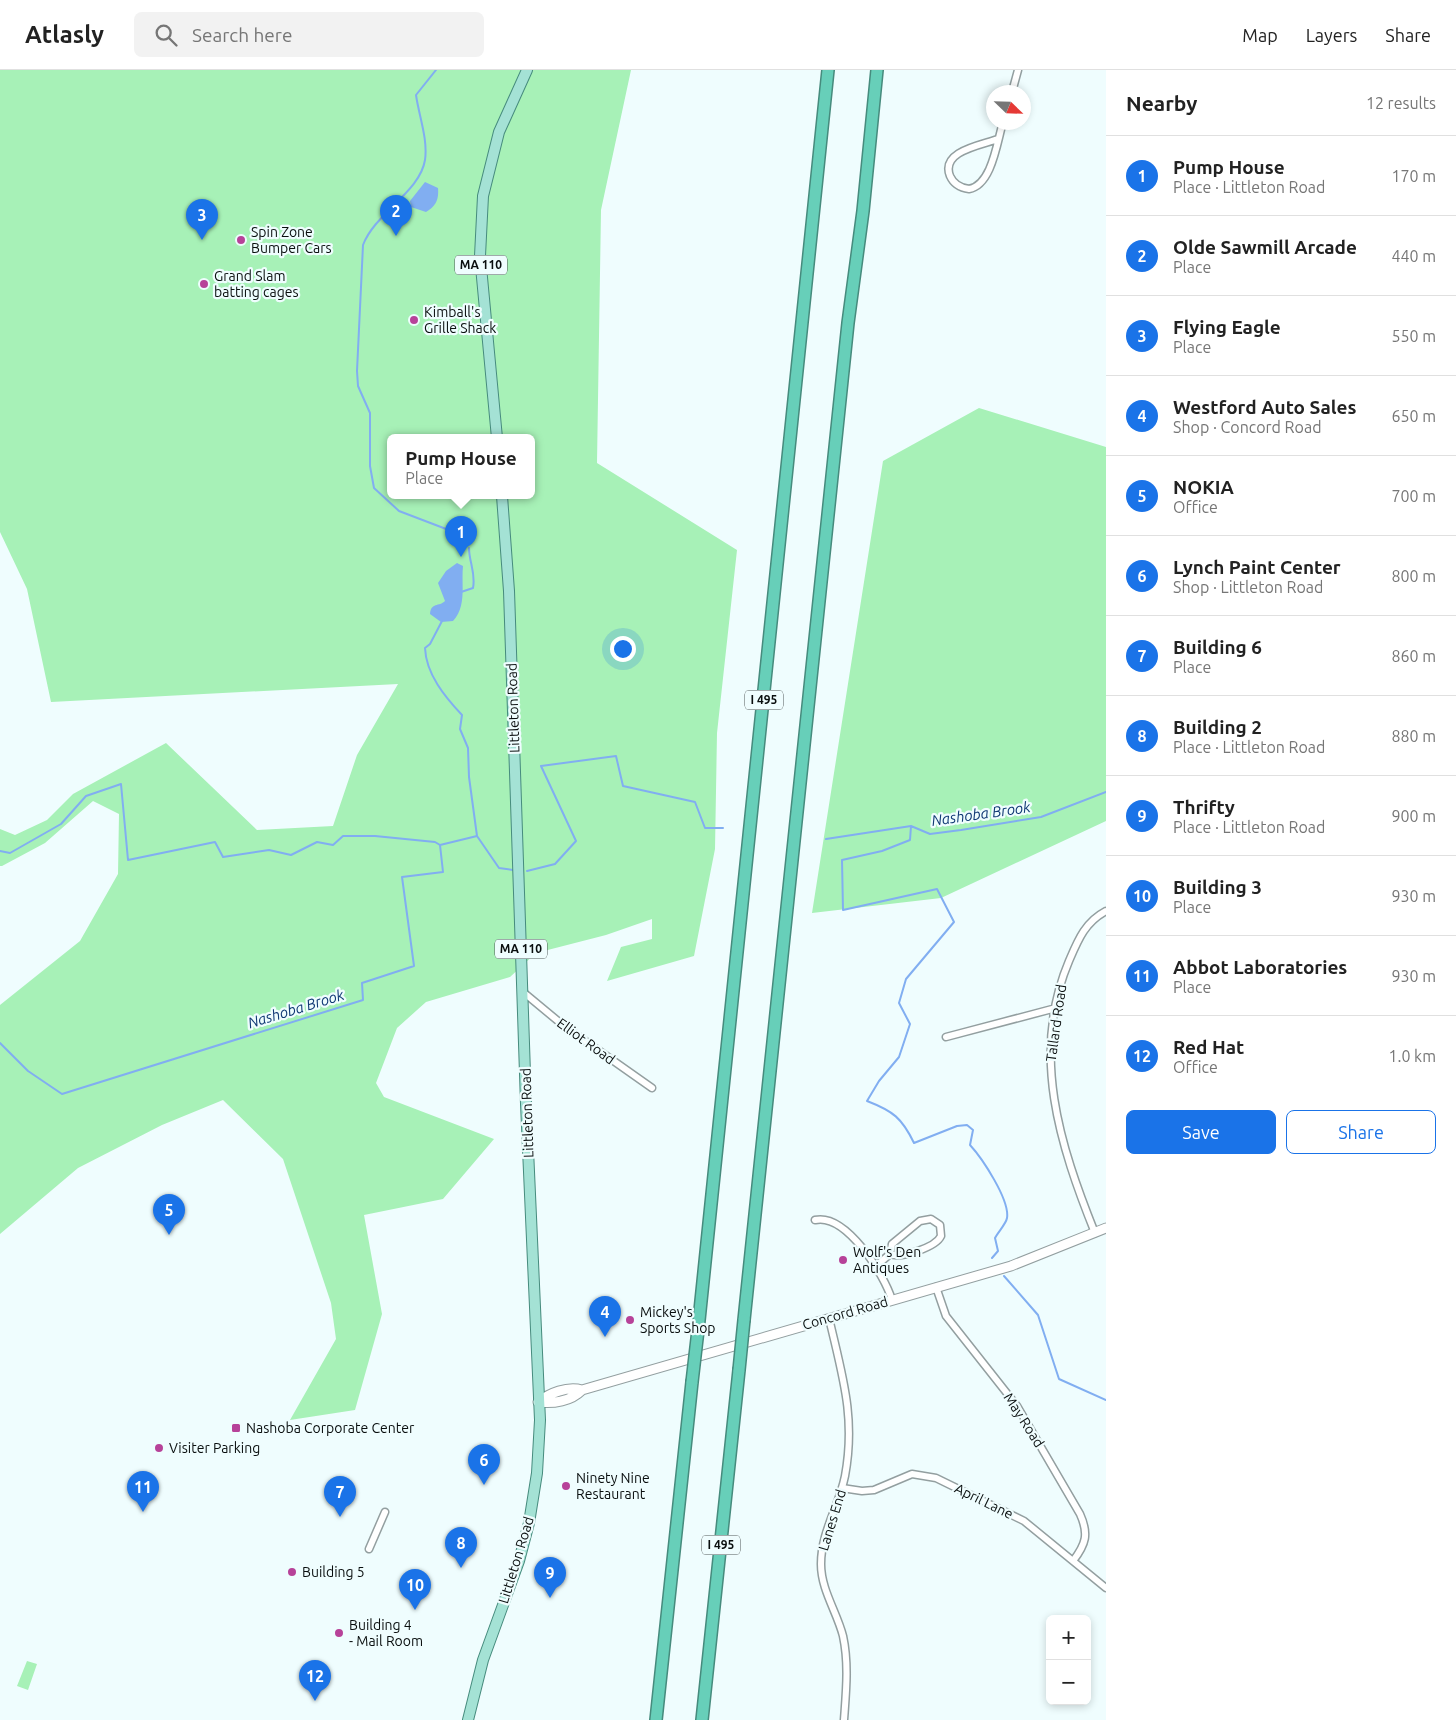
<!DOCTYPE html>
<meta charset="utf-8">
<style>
:root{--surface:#fff;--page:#f2f2f2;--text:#222;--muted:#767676;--line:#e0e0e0;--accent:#1a73e8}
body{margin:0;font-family:Ubuntu,sans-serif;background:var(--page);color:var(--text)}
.controls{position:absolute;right:15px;bottom:15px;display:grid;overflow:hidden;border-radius:8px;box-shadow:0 2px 8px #0003}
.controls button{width:45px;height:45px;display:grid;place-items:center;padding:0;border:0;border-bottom:1px solid var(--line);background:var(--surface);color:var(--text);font:25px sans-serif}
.compass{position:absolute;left:986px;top:15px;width:45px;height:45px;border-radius:50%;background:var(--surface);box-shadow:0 2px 8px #0003;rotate:113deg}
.you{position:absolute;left:622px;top:578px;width:18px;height:18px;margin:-12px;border:4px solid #fff;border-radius:50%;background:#1a73e8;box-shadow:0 0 0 8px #1a73e833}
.badge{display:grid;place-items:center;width:32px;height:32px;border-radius:50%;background:var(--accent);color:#fff;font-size:16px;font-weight:700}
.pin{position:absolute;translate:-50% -41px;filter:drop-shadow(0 1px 2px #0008)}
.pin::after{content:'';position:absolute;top:26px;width:18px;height:15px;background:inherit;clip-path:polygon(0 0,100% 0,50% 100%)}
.popup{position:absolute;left:387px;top:364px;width:148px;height:65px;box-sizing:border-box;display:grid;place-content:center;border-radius:8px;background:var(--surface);filter:drop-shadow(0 1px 4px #0005);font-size:16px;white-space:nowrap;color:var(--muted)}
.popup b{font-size:19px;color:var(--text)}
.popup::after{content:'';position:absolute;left:50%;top:100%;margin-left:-10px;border:10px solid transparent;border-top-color:var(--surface)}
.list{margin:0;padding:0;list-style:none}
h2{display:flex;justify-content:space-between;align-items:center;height:65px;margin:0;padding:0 20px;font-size:21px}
h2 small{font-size:16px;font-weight:400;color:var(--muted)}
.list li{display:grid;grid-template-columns:32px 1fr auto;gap:15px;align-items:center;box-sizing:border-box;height:80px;padding:0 20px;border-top:1px solid var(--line)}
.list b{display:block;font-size:19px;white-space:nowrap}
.list p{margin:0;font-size:16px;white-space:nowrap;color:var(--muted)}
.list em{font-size:16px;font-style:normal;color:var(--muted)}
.actions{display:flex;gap:10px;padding:15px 20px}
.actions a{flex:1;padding:11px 0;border:1px solid var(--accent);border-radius:8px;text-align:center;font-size:18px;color:var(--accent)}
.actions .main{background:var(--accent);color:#fff}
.icon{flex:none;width:28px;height:28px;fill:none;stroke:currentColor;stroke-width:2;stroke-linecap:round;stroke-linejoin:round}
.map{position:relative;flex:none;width:1106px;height:1650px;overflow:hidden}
header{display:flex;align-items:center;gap:30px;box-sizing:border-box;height:70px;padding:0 25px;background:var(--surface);border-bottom:1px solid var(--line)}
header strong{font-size:24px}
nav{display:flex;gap:28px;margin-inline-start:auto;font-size:18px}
.search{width:350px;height:45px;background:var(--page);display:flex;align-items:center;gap:12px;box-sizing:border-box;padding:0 18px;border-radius:8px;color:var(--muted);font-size:19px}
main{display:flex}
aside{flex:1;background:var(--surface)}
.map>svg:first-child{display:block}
.green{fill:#a7f1b7;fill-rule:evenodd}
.water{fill:#81aef1}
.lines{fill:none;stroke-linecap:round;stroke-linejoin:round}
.stream{stroke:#81aef1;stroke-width:2}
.minor-casing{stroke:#939fa0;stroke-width:9}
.secondary-casing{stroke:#939fa0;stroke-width:11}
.primary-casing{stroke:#468b7d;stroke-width:12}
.motorway-casing{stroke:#468b7d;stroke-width:14}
.minor{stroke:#fff;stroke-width:6}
.secondary{stroke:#fff;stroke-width:9}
.primary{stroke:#a4e2d5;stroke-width:10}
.motorway{stroke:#67cfb9;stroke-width:11}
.motorway-bridge-casing{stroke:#468b7d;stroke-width:14;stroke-linecap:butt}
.motorway-bridge{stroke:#67cfb9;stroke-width:11}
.poi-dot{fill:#b74299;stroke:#effdfe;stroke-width:2}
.labels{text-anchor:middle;stroke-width:4.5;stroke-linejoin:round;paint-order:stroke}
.shield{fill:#effdfe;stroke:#4e5656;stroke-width:1}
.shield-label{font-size:12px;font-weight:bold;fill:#090e0e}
.poi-label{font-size:14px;fill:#090e0e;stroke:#effdfe;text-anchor:start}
.street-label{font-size:14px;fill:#090e0e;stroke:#effdfe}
.water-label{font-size:15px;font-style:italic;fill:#103974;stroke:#effdfe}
</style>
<header>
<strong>Atlasly</strong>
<div class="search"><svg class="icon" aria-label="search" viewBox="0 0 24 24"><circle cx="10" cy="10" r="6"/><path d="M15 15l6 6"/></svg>Search here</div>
<nav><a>Map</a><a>Layers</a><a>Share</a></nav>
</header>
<main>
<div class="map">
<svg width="1106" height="1650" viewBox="0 0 1106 1650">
<rect width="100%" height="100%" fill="#effdfe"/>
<path class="green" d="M0,0H631L601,140L597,393L737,480L717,663L715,779L694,886L607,911L621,877L652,869V849L606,865L536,883L510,907L426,932L397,958L376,1013L384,1027L494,1069L443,1129L364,1145L382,1244L355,1340L290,1350L336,1269L331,1233L283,1089L223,1030L162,1055L78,1098L0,1164V935L80,871L118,804L119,744L93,731L45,773L2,796H0V759L15,765L47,750L73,724L166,673L257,760L333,756L357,685L398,614L51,632L27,519L0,462ZM391,368H531V426H391Z
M979,338L1106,377V751L941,828L812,843L883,391Z
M27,1591L37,1594L28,1620L17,1616Z"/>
<path class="water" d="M425,112L438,118C439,130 436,136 426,142L411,137L410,131Z
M457,493L463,496C461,515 467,536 453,551L441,552L430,544C431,532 439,537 445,531L438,513L446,501Z"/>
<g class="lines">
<path class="stream" d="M436,0L416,25C419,46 428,69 425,90C420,122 375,143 363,175L357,301L358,316L370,343V396L374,418L399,441L454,462L466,472
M461,522L473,518C476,503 469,492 469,478
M442,551L430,574L425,578C426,604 445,627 462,645L460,659L468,678L469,707L477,766
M911,756L910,770L882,781L842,790L843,840L937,819L954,852L906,909L899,933L910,954L899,987L879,1011L867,1031C893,1041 902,1048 914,1073L957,1056L967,1055L973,1060L970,1075C982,1088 1010,1130 1007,1148C1006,1154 998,1162 995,1168L998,1181L992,1188
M826,769L911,756L930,764L961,760L1041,747L1106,722
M0,781L10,783L61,754L86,726L121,714L128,790L215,772L223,787L269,780L291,785L317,772L333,775L343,766H375L435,772L440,775
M527,801L555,794L576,771L541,696L616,686L623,716L695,732L705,758H723
M0,973L28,1001L62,1024L363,930L362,913L414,896L402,807L443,802L440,775L477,766L499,798L513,800
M1004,1206L1038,1245L1059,1309L1106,1330"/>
<g class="minor-casing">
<path id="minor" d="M1012,22L1018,0
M998,69C982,75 940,81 950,106C954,115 961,118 969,119C992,115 997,72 1003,52
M523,922L564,956L652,1018
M946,967L1056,938
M815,1150C846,1143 884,1204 892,1230
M1095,1163C1060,1076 1030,983 1069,891C1078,870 1085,852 1106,841
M876,1196L890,1184C901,1189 936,1177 941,1166L940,1155L931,1149L920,1151L892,1174L890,1184
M936,1217L946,1246L1017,1336L1080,1444C1089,1464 1086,1474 1073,1491
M829,1248C842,1305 856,1347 845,1406C839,1436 821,1462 821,1494C821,1520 837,1542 843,1566C849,1594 846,1622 844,1650
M842,1418L862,1421L874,1420L912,1404L936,1408L1024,1451L1106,1518
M369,1479L385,1442"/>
</g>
<g class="secondary-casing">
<path id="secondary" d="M538,1332C554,1334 571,1331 582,1320L1011,1196L1106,1158
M538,1332C550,1323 567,1316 582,1320"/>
</g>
<g class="primary-casing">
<path id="primary" d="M497,368L480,186L483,126L499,62L527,0
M468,1650L483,1590L519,1491L529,1453L537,1403L540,1350L526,1034L509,521L502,426"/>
</g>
<g class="motorway-casing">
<path id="motorway" d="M744,1250L848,253L863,141L877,0
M698,1260L828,0
M656,1650L692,1312
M702,1650L739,1300"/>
</g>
<use href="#minor" class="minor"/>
<use href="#secondary" class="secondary"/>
<use href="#primary" class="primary"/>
<use href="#motorway" class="motorway"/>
<g class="motorway-bridge-casing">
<path id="motorway-bridge" d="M739,1300L744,1250
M692,1312L698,1260"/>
</g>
<use href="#motorway-bridge" class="motorway-bridge"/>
</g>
<g class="poi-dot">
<circle cx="241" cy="170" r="5"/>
<circle cx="204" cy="214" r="5"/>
<circle cx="414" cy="250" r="5"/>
<circle cx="843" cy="1190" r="5"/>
<circle cx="630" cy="1250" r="5"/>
<rect x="231" y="1353" width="10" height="10" rx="2.5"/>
<circle cx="159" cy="1378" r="5"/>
<circle cx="566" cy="1416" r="5"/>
<circle cx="292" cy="1502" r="5"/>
<circle cx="339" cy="1563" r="5"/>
</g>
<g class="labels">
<g class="shield">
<rect x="455" y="185.5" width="52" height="19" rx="4"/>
<rect x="745" y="620.5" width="38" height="19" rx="4"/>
<rect x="495" y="869.5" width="52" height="19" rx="4"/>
<rect x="702" y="1465.5" width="38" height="19" rx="4"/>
</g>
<g class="shield-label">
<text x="481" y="199">MA 110</text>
<text x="764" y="634">I 495</text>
<text x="521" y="883">MA 110</text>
<text x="721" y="1479">I 495</text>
</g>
<g class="poi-label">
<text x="251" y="167">Spin Zone<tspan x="251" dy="16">Bumper Cars</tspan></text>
<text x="214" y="211">Grand Slam<tspan x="214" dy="16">batting cages</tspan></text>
<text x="424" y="247">Kimball's<tspan x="424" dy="16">Grille Shack</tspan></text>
<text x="853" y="1187">Wolf's Den<tspan x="853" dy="16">Antiques</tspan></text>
<text x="640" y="1247">Mickey's<tspan x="640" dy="16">Sports Shop</tspan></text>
<text x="246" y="1363">Nashoba Corporate Center</text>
<text x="169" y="1383">Visiter Parking</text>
<text x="576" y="1413">Ninety Nine<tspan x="576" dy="16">Restaurant</tspan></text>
<text x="302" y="1507">Building 5</text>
<text x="349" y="1560">Building 4<tspan x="349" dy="16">- Mail Room</tspan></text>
</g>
<g class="street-label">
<text transform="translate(513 638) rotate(-92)" y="5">Littleton Road</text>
<text transform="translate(1056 953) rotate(-82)" y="5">Tallard Road</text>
<text transform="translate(586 971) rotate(36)" y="5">Elliot Road</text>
<text transform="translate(527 1043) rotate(-92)" y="5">Littleton Road</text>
<text transform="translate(845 1243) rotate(-16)" y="5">Concord Road</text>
<text transform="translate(1024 1350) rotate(57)" y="5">May Road</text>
<text transform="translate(984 1431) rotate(26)" y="5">April Lane</text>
<text transform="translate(832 1450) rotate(-73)" y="5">Lanes End</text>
<text transform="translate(516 1490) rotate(-73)" y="5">Littleton Road</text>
</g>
<g class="water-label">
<text transform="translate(981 744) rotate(-8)" y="5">Nashoba Brook</text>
<text transform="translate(296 939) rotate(-17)" y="5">Nashoba Brook</text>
</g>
</g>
</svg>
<div class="controls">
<button>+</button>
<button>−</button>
</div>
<svg class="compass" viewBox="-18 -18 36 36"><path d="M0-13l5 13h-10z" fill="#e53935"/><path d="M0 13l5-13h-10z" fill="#767676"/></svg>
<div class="you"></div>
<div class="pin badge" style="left:461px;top:487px">1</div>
<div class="popup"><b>Pump House</b>Place</div>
<div class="pin badge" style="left:396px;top:166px">2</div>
<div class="pin badge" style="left:202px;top:170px">3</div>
<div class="pin badge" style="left:605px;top:1267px">4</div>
<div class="pin badge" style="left:169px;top:1165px">5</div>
<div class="pin badge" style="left:484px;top:1415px">6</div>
<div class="pin badge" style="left:340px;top:1447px">7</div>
<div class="pin badge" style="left:461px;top:1498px">8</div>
<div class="pin badge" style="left:550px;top:1528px">9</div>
<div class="pin badge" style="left:415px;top:1540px">10</div>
<div class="pin badge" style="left:143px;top:1442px">11</div>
<div class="pin badge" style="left:315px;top:1631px">12</div>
</div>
<aside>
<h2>Nearby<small>12 results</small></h2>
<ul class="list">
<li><span class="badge">1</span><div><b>Pump House</b><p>Place · Littleton Road</p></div><em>170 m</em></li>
<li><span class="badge">2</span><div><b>Olde Sawmill Arcade</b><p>Place</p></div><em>440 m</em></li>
<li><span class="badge">3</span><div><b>Flying Eagle</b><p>Place</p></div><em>550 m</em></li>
<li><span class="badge">4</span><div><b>Westford Auto Sales</b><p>Shop · Concord Road</p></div><em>650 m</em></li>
<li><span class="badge">5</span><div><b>NOKIA</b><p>Office</p></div><em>700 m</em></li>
<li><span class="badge">6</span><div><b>Lynch Paint Center</b><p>Shop · Littleton Road</p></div><em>800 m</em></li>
<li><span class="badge">7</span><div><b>Building 6</b><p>Place</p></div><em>860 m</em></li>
<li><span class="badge">8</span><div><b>Building 2</b><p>Place · Littleton Road</p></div><em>880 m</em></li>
<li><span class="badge">9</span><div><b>Thrifty</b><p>Place · Littleton Road</p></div><em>900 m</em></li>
<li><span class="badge">10</span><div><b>Building 3</b><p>Place</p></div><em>930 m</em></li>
<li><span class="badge">11</span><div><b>Abbot Laboratories</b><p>Place</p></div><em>930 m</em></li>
<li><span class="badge">12</span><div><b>Red Hat</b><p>Office</p></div><em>1.0 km</em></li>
</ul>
<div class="actions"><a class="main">Save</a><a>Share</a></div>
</aside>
</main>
